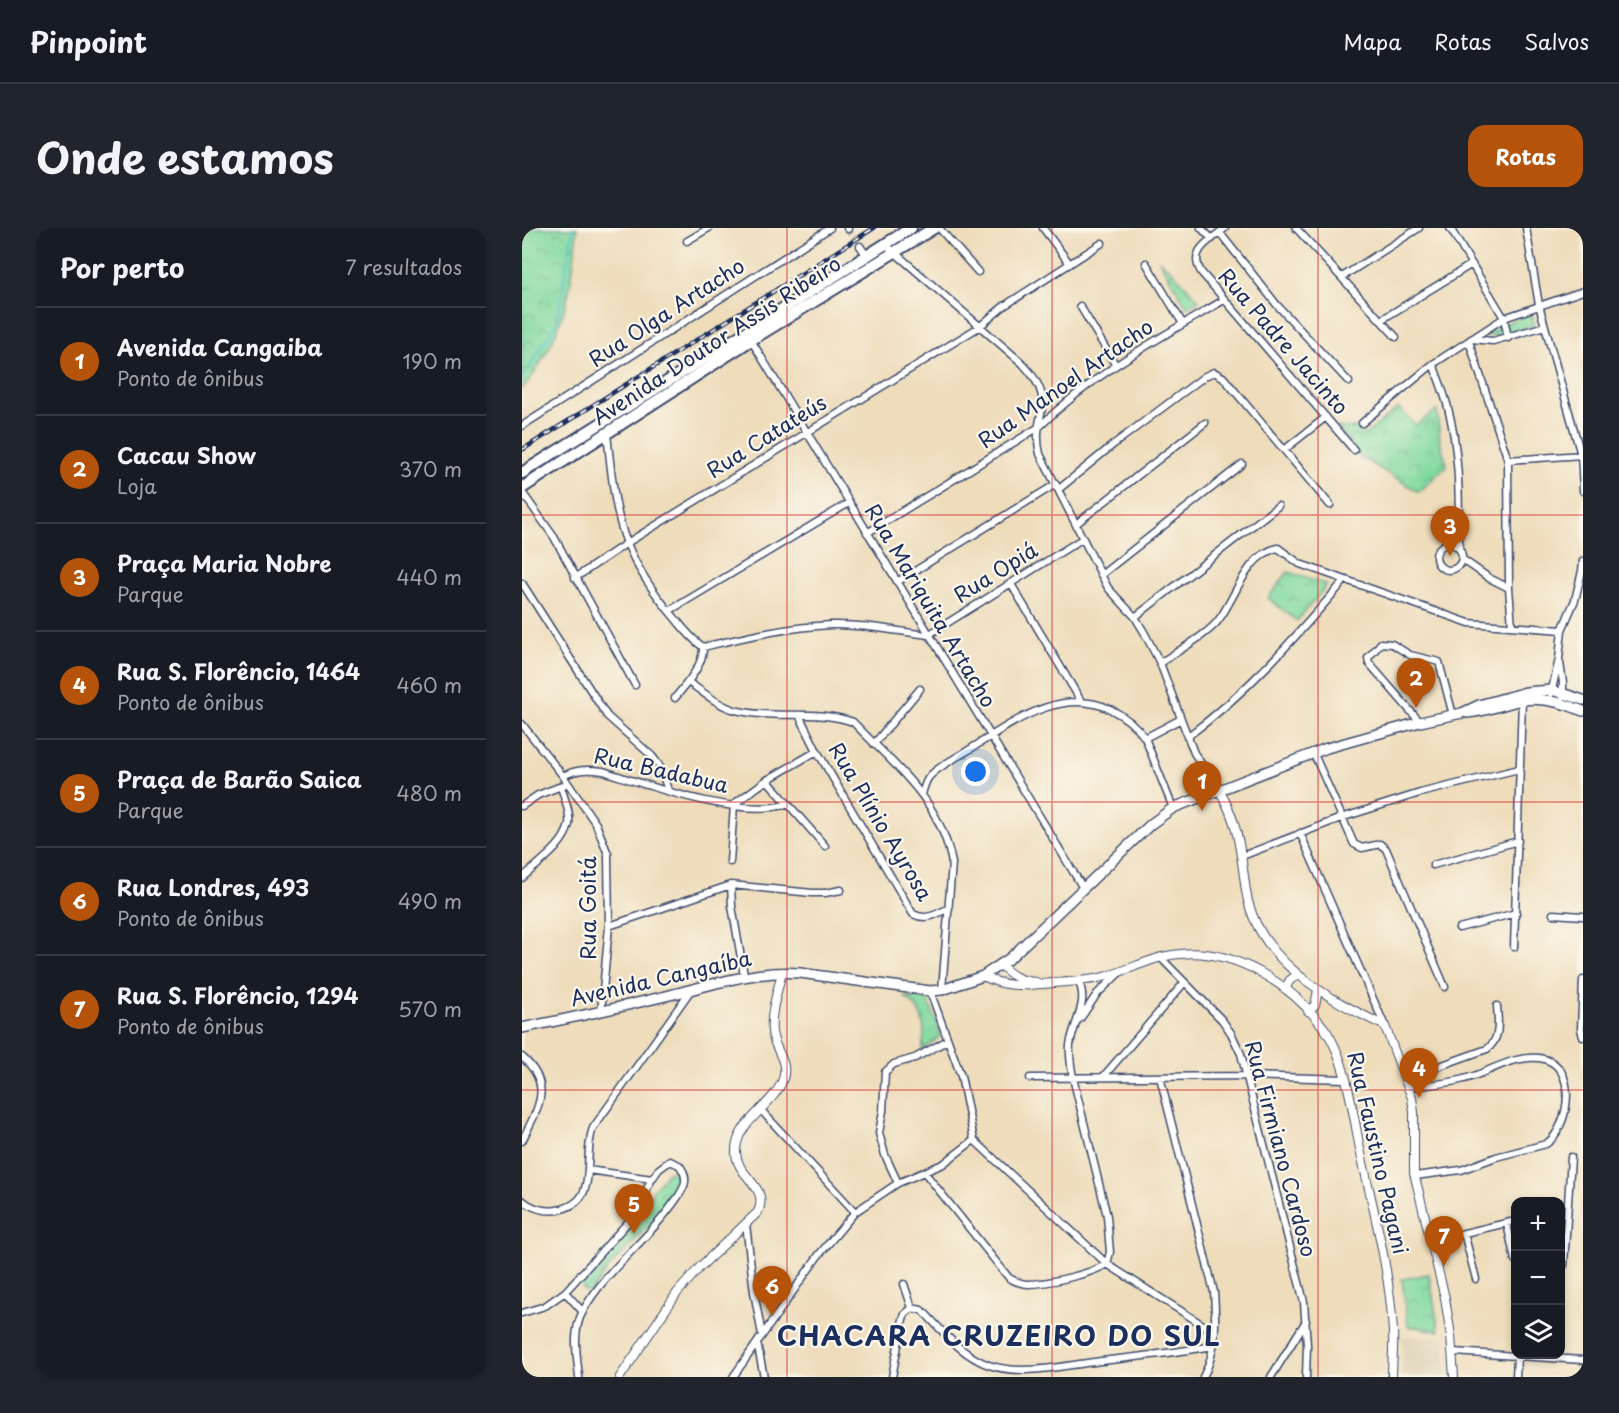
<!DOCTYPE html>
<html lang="pt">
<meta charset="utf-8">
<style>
:root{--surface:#171b24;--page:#20242c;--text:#f1f3f6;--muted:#9ea1a6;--line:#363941;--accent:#b45309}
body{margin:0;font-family:"Playpen Sans",sans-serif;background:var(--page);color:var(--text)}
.controls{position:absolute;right:18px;bottom:18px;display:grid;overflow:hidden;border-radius:12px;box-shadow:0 3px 9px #0003}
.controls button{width:54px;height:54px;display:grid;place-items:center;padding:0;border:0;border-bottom:2px solid var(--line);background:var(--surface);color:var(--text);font:30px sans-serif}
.you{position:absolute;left:454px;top:544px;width:21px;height:21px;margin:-15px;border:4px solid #fff;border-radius:50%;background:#1a73e8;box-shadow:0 0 0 9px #1a73e833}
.badge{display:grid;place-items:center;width:39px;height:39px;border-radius:50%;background:var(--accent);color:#fff;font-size:20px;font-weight:700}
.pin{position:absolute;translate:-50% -50px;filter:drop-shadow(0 2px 3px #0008)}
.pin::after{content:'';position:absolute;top:32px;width:21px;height:18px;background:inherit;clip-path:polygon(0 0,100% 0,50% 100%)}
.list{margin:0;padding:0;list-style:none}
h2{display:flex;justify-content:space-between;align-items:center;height:78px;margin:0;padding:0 24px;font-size:26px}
h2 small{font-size:20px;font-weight:400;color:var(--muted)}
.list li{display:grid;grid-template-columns:39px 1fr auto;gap:18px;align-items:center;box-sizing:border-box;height:108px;padding:0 24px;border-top:2px solid var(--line)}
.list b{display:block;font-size:22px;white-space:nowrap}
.list p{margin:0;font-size:20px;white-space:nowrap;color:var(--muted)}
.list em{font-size:20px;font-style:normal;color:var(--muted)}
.icon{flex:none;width:33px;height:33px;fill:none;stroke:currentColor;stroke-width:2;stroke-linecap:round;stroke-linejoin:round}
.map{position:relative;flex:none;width:1061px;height:1149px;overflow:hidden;border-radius:18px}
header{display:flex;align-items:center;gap:36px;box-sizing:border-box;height:84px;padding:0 30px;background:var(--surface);border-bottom:2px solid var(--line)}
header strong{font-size:28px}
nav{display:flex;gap:33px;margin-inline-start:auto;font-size:21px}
.intro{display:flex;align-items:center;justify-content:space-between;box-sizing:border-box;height:144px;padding:0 36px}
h1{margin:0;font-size:42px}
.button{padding:15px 27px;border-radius:18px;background:var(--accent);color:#fff;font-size:21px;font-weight:700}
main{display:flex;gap:36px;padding:0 36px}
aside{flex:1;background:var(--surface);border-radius:18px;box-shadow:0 3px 9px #0003}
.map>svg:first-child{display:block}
.built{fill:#decfb4}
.park{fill:url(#park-crowns);stroke:#4e847e;stroke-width:1.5}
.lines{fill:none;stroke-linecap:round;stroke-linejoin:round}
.stream{stroke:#52becb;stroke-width:2}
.minor-tunnel{stroke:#c4b9a8;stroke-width:6;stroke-dasharray:6 3;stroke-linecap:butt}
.minor-casing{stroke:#3b496c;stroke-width:9}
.tertiary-casing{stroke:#3b496c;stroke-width:10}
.secondary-casing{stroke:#3b496c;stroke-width:12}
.primary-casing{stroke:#3b496c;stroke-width:14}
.minor{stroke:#fff;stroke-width:6}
.tertiary{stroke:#fff;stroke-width:8}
.secondary{stroke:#fff;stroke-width:9}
.primary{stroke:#fff;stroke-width:10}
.rail-casing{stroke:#1b2f5e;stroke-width:4.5}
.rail{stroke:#fbf7ec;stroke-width:2;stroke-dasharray:7;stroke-linecap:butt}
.grid{fill:none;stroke:#d62828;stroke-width:1.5;stroke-opacity:0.55}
.labels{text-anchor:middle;stroke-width:4.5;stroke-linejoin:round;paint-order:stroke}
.street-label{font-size:21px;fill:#1b2f5e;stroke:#fbf7ec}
.district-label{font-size:27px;font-weight:bold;letter-spacing:1.5px;fill:#1b2f5e;stroke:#fbf7ec}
</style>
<header>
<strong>Pinpoint</strong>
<nav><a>Mapa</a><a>Rotas</a><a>Salvos</a></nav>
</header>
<div class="intro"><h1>Onde estamos</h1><a class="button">Rotas</a></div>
<main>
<aside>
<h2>Por perto<small>7 resultados</small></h2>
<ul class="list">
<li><span class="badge">1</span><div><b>Avenida Cangaiba</b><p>Ponto de ônibus</p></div><em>190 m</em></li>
<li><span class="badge">2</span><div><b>Cacau Show</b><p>Loja</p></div><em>370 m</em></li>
<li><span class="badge">3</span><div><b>Praça Maria Nobre</b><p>Parque</p></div><em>440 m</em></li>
<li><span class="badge">4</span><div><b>Rua S. Florêncio, 1464</b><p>Ponto de ônibus</p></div><em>460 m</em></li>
<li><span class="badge">5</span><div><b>Praça de Barão Saica</b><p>Parque</p></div><em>480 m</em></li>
<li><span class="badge">6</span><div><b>Rua Londres, 493</b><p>Ponto de ônibus</p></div><em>490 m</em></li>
<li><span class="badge">7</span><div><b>Rua S. Florêncio, 1294</b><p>Ponto de ônibus</p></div><em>570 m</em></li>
</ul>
</aside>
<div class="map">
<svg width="1061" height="1149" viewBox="0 0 1061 1149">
<defs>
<pattern id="park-crowns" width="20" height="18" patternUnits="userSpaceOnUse" patternTransform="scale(1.5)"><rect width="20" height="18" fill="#81d99f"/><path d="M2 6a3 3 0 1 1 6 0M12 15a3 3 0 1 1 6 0" fill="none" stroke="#69b085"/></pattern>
</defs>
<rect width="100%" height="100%" fill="#fbf7ec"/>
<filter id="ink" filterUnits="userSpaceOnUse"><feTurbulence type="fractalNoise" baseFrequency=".0167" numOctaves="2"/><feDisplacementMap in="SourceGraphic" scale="12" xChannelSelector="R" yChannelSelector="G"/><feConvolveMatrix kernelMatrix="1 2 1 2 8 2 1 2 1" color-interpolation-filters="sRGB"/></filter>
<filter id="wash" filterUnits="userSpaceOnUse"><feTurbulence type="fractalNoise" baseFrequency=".008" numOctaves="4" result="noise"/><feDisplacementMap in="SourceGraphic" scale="24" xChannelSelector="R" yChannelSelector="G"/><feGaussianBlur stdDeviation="1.35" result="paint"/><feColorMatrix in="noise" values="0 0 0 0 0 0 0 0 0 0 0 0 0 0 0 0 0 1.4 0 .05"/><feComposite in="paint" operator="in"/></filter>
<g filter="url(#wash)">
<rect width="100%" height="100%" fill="#eedcba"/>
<path class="built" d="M881,1109H922L925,1149H880Z"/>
<path class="park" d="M0,0H55C51,62 40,112 0,161Z
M637,32L647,40L677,72L665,79Z
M1010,85L1012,97L976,108L963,107L991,92Z
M876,180L894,197L915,182L918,213L925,237L897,264L844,232H840L817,200L812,204L810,202L812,199L834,200L843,207Z
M766,344L805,357L775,393L746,370Z
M383,769L405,770L415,795L418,808L400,823C404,801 403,782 383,769Z
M147,943L152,945L156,957C145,984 111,1013 92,1034C83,1044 76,1055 68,1065L61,1062L60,1057L116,995L131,962Z
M907,1046L917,1103L886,1098L880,1051Z"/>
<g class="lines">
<path class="stream" d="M0,151L35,94L51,0"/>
</g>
</g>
<g filter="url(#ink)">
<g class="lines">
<path class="minor-tunnel" d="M326,1L338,18"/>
<g class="minor-casing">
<path id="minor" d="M325,0L326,1
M417,0L456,44
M521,0L548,36
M679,0L690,11
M703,0C688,13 666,22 679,44L832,222
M774,0L874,109
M928,0L982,90L986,110
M1004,0L1017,77L1059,227L1061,263
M698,5L755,77L827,154
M165,13L187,0
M363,16L500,135C539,176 508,185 518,226L586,360L613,389L622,404L638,435L672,525L697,562
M338,18L345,28
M624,35L661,96
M820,49L897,0
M558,78L593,136
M859,92L950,36
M949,111L971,113L1023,98
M229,112L561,660
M947,113L986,232L987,360L990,398
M911,136C916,149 921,162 925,176C938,223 937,272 937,320
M840,195L911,136L982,90L1061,63
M0,198L308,0
M85,206C89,240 92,284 105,315C115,341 134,368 152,389C161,400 169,411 181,419C224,409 265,399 309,397C341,396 374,403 406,407
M762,222L804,189
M986,232L1060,227
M537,261L592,216L683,148L692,144L701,149L808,277
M0,264L32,309L113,457
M554,296L683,195
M345,305L517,199C571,146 637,110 702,72
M914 329a13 13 0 1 1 26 0a13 13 0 1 1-26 0Z
M940,331L967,350L987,360
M579,347L720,236
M53,350L105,315L457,99L482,78L580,15
M375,354L534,256
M0,355L85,488L130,528L137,537L146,562
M489,356L559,473
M147,383L327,275
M613,389L756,278
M406,407L560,311
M638,435C654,424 689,405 698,390C714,368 725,326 756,320L778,336L947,395L1040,402
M1038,435L1041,455V469
M166,454C180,463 194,476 210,481C248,493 295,480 331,494C374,539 418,571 430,635L420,762
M1029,466L1037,431L1040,402L1053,372L1060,343L1061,333
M153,470C164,456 182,437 181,419
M277,487L295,523L391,686C404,693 415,686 427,680
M898,494L847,435L846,430L859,415L870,416L888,427L917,434L931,487
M0,496L41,548L74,596L86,626L87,698L79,784
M665,509C726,464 773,410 822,353
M623,510L659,491
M352,516L398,461
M791,524L832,616L840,620L858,616L864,621L923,759
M41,548C55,541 66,541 81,543C128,558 219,591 266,576
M245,552L303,618
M400,566C402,560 403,554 407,549C417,537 440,527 453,518C493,493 539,459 588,481C602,488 614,497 623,510L651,580
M212,576L245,552L295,523
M0,578L16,567L42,557
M778,605L863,798
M720,628L819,590L898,565L997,541
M208,634L212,577
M911,637L996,613
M0,650C15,636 43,618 47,596C49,585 42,569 39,559
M209,657L210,678L222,747
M1031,686L1061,688
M87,698L209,657L290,665H303L319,662
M937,700L994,685
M992,719L1000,472
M638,729L700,792L709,805L719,826L782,1074L785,1117L784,1149
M1061,752L1059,801L1061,809
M408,763L439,848L452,912
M558,791L575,766L596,746
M0,829C33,858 15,881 0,913
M581,849L662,755
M638,849L692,1064C694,1092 695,1124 681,1149
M508,850L726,848L823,851
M884,850L965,821C979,811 976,794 975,778
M886,859C905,857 924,856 942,851C967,845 990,827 1017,830C1059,835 1047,901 1024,916L974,929L939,942L893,948
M238,881L333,984
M452,912L585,1036L692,1104
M66,942L130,951
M403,945L487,1050C493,1053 498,1056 506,1056C525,1056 569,1046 585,1036L588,1024L585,988L551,850C549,838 547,828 548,817C551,795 568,774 556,753
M376,955L363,927L357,905L361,883L363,844L372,836L393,830L426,812
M0,972C10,980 23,984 35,982C80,974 59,931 71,900L169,762
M224,996L232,1064L240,1107
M985,996L993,1032
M942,1005L954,1051
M909,1013L993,993
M1042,1037L1049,929
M382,1056L390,1080L399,1082L403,1085C422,1105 441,1128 467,1137C499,1148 539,1138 572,1134C612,1129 652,1125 691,1118
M43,1064L61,1084
M0,1085L23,1078L43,1064L107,993L130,951L137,941L148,933L157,937C162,943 165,950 162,958C158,968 150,977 144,985C118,1018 79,1048 60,1085C50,1105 55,1128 57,1149
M235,1115L242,1149
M931,1124L1061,1132
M211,1149L296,1028L333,984L376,955L421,936L452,912
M370,1149L381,1091L383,1086L390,1080
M749,1149L784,1093
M994,1149L995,1129"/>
</g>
<g class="tertiary-casing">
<path id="tertiary" d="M697,562C717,594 719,628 724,663C735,733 805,770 863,798L890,870L892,884V945L923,1070L929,1108L932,1149
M479,737C489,748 499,753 514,754
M461,748C487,761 503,757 531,755C549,754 568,753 585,748C610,741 632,728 658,726C713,720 770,757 802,800C824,829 831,885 838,921C851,981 868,1042 871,1104C872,1119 870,1134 870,1149
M763,761L768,752L776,747
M786,783L793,777L796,762
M98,1149L155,1065L178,1039L236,984C248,958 214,949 214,924C213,894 252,878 261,851C267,832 251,821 250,803C248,784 256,762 260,744"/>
</g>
<g class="secondary-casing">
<path id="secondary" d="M945,485C965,484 982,475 1001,472C1022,469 1042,475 1061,483
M0,800C50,790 99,779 148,767C192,756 233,742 278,745L408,763L420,762L461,748L488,730L629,596L651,580L805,520L898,494L940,485L957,477L1004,464L1030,462L1061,472"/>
</g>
<g class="primary-casing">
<path id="primary" d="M0,245L389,0
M0,260L229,112L412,0"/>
</g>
<use href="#minor" class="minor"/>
<use href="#tertiary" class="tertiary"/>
<use href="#secondary" class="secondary"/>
<use href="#primary" class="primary"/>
<g class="rail-casing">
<path id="rail" d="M0,222L352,0"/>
</g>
<use href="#rail" class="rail"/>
</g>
</g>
<path class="grid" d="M265,0V1149M530,0V1149M796,0V1149M0,287H1061M0,574H1061M0,862H1061"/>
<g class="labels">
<g class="street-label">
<text transform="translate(145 85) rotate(-33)" y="7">Rua Olga Artacho</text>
<text transform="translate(195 113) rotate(-33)" y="7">Avenida Doutor Assis Ribeiro</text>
<text transform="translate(761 114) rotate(49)" y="7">Rua Padre Jacinto</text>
<text transform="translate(544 156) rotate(-35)" y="7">Rua Manoel Artacho</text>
<text transform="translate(245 209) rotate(-32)" y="7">Rua Catateús</text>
<text transform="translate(474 345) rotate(-32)" y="7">Rua Opiá</text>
<text transform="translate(408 378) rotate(59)" y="7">Rua Mariquita Artacho</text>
<text transform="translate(139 543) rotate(13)" y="7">Rua Badabua</text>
<text transform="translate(358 594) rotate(59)" y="7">Rua Plínio Ayrosa</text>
<text transform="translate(67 680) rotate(-90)" y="7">Rua Goitá</text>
<text transform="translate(139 751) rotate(-13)" y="7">Avenida Cangaíba</text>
<text transform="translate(758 921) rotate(75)" y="7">Rua Firmiano Cardoso</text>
<text transform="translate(855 925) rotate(77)" y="7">Rua Faustino Pagani</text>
</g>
<g class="district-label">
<text x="477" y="1118">CHACARA CRUZEIRO DO SUL</text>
</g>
</g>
</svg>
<div class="controls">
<button>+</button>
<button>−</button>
<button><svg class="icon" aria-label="layers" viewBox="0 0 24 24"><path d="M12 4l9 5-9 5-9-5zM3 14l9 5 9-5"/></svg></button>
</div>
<div class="you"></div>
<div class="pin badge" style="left:680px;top:583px">1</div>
<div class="pin badge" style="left:894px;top:480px">2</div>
<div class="pin badge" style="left:928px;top:328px">3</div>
<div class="pin badge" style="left:897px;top:870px">4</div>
<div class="pin badge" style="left:112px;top:1006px">5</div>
<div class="pin badge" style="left:250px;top:1088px">6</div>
<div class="pin badge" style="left:922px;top:1038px">7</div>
</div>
</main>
